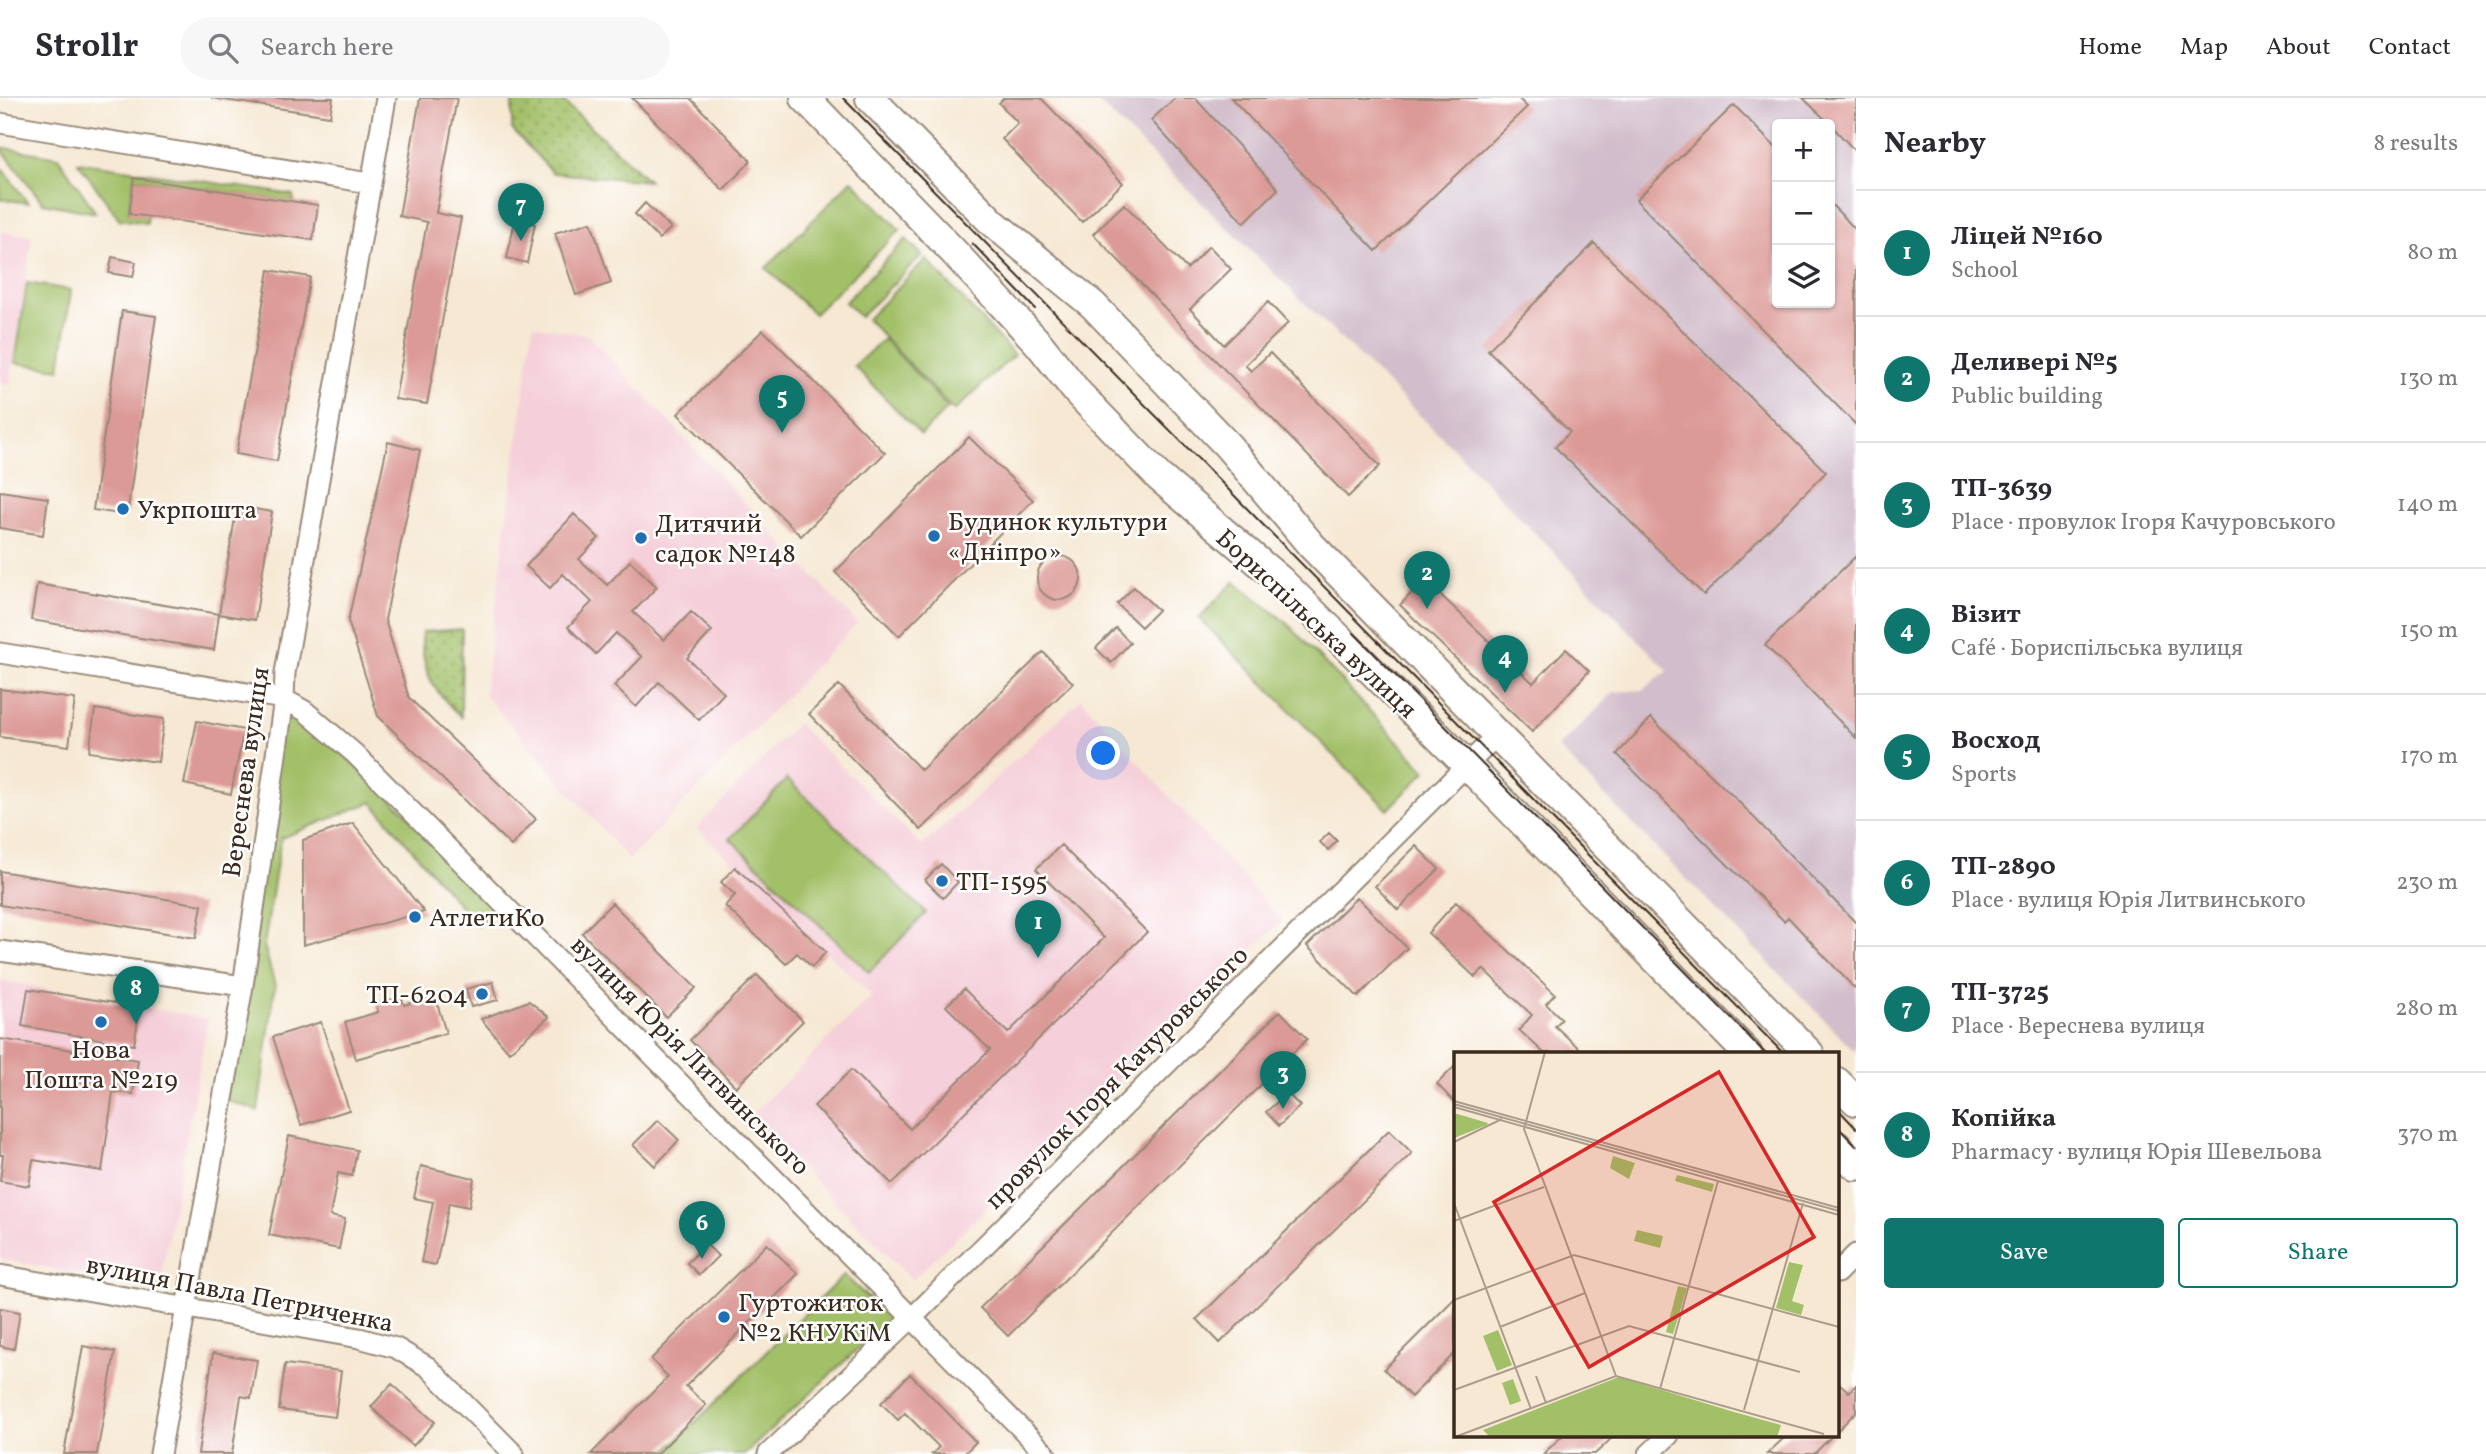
<!DOCTYPE html>
<meta charset="utf-8">
<style>
:root{--surface:#fff;--page:#f7f7f7;--text:#2b2b33;--muted:#7c7c81;--line:#e1e1e2;--accent:#0f766e}
body{margin:0;font-family:Vollkorn,serif;background:var(--page);color:var(--text)}
.controls{position:absolute;right:21px;top:21px;display:grid;overflow:hidden;border-radius:7px;box-shadow:0 2px 5px #0004}
.controls button{width:63px;height:63px;display:grid;place-items:center;padding:0;border:0;border-bottom:2px solid var(--line);background:var(--surface);color:var(--text);font:35px sans-serif}
.you{position:absolute;left:1104px;top:656px;width:24px;height:24px;margin:-18px;border:5px solid #fff;border-radius:50%;background:#1a73e8;box-shadow:0 0 0 10px #1a73e833}
.badge{display:grid;place-items:center;width:46px;height:46px;border-radius:50%;background:var(--accent);color:#fff;font-size:23px;font-weight:700}
.pin{position:absolute;translate:-50% -58px;filter:drop-shadow(0 2px 4px #0008)}
.pin::after{content:'';position:absolute;top:37px;width:24px;height:21px;background:inherit;clip-path:polygon(0 0,100% 0,50% 100%)}
.list{margin:0;padding:0;list-style:none}
h2{display:flex;justify-content:space-between;align-items:center;height:91px;margin:0;padding:0 28px;font-size:30px}
h2 small{font-size:23px;font-weight:400;color:var(--muted)}
.list li{display:grid;grid-template-columns:46px 1fr auto;gap:21px;align-items:center;box-sizing:border-box;height:126px;padding:0 28px;border-top:2px solid var(--line)}
.list b{display:block;font-size:26px;white-space:nowrap}
.list p{margin:0;font-size:23px;white-space:nowrap;color:var(--muted)}
.list em{font-size:23px;font-style:normal;color:var(--muted)}
.actions{display:flex;gap:14px;padding:21px 28px}
.actions a{flex:1;padding:16px 0;border:2px solid var(--accent);border-radius:7px;text-align:center;font-size:24px;color:var(--accent)}
.actions .main{background:var(--accent);color:#fff}
.icon{flex:none;width:38px;height:38px;fill:none;stroke:currentColor;stroke-width:2;stroke-linecap:round;stroke-linejoin:round}
.map{position:relative;flex:none;width:1856px;height:1356px;overflow:hidden}
header{display:flex;align-items:center;gap:42px;box-sizing:border-box;height:98px;padding:0 35px;background:var(--surface);border-bottom:2px solid var(--line)}
header strong{font-size:33px}
nav{display:flex;gap:38px;margin-inline-start:auto;font-size:24px}
.search{width:490px;height:63px;background:var(--page);display:flex;align-items:center;gap:18px;box-sizing:border-box;padding:0 24px;border-radius:38px;color:var(--muted);font-size:26px}
main{display:flex}
aside{flex:1;background:var(--surface)}
.map>svg:first-child{display:block}
.built{fill:#f5cfd9}
.industrial{fill:#d1bdcb;fill-rule:evenodd}
.green{fill:#a2c067;stroke:#6e7542;stroke-width:2}
.park{fill:url(#park-dots);stroke:#6e7542;stroke-width:2}
.building{fill:#dc9a96}
.lines{fill:none;stroke-linecap:round;stroke-linejoin:round}
.street-casing{stroke:#988978;stroke-width:23}
.secondary-casing{stroke:#988978;stroke-width:32}
.street{stroke:#fff;stroke-width:19}
.secondary{stroke:#fff;stroke-width:28}
.tram{stroke:#3b2a1e;stroke-width:2}
.poi-dot{fill:#1f6fb2;stroke:#fff;stroke-width:2.5}
.labels{text-anchor:middle;stroke-width:5;stroke-linejoin:round;paint-order:stroke}
.poi-label{font-size:26px;fill:#3b2a1e;stroke:#fff;text-anchor:start}
.street-label{font-size:26px;fill:#3b2a1e;stroke:#fff}
.inset-road{fill:none;stroke:#ab9c8b;stroke-width:2}
.view{fill:#d62828;fill-opacity:0.15;stroke:#d62828;stroke-width:3.5}
.inset-edge{fill:none;stroke:#3b2a1e;stroke-width:3.5}
</style>
<header>
<strong>Strollr</strong>
<div class="search"><svg class="icon" aria-label="search" viewBox="0 0 24 24"><circle cx="10" cy="10" r="6"/><path d="M15 15l6 6"/></svg>Search here</div>
<nav><a>Home</a><a>Map</a><a>About</a><a>Contact</a></nav>
</header>
<main>
<div class="map">
<svg width="1856" height="1356" viewBox="0 0 1856 1356">
<defs>
<pattern id="park-dots" width="8" height="8" patternUnits="userSpaceOnUse" patternTransform="scale(1.75)"><rect width="8" height="8" fill="#a2c067"/><path d="M2 2h.1M6 6h.1" fill="none" stroke="#859c54" stroke-width="1.8" stroke-linecap="round"/></pattern>
</defs>
<rect width="100%" height="100%" fill="#fff"/>
<filter id="ink" filterUnits="userSpaceOnUse"><feTurbulence type="fractalNoise" baseFrequency=".0143" numOctaves="2"/><feDisplacementMap in="SourceGraphic" scale="14" xChannelSelector="R" yChannelSelector="G"/><feConvolveMatrix kernelMatrix="1 2 1 2 8 2 1 2 1" color-interpolation-filters="sRGB"/></filter>
<filter id="wash" filterUnits="userSpaceOnUse"><feTurbulence type="fractalNoise" baseFrequency=".00686" numOctaves="4" result="noise"/><feDisplacementMap in="SourceGraphic" scale="28" xChannelSelector="R" yChannelSelector="G"/><feGaussianBlur stdDeviation="1.57" result="paint"/><feColorMatrix in="noise" values="0 0 0 0 0 0 0 0 0 0 0 0 0 0 0 0 0 1.4 0 .05"/><feComposite in="paint" operator="in"/></filter>
<g filter="url(#wash)">
<rect width="100%" height="100%" fill="#f6e8d3"/>
<path class="built" d="M0,133L32,138L10,287L0,285Z
M533,227L588,237L857,525L629,762L484,596Z
M1081,601L1282,823L912,1182L750,1018L872,898L697,730L797,625L922,748Z
M0,882L208,921L159,1191L0,1161Z"/>
<path class="industrial" d="M1094,0H1856V954L1558,650L1614,594L1643,592L1668,573L1454,351ZM1777,26H1830V205H1777Z"/>
<path class="green" d="M0,49L58,59L96,115L43,105Z
M78,64L293,97L294,104L134,80L129,115L148,118L147,125L119,121Z
M0,68L28,105L0,101Z
M852,82L900,132L814,216L766,170Z
M906,141L922,157L860,219L845,204Z
M926,161L1014,257L954,313L867,221Z
M27,185L71,192L60,271L15,265Z
M884,241L948,310L921,337L854,268Z
M1235,483L1288,526L1426,673L1388,712L1199,520Z
M284,601L504,806L477,828L372,704L281,740L264,847L275,888L258,1013L223,1001Z
M787,681L926,815L869,874L730,741Z
M844,1177L890,1221L745,1356H663Z"/>
<path class="park" d="M512,0H560L649,83L553,75L512,31Z
M462,531L461,619C433,592 421,575 422,534Z"/>
<g id="blocks">
<path class="building" d="M211,0H333L330,18Z
M420,0H457L436,115L461,120L427,306L395,301L427,124L399,118Z
M632,0H690L751,63L723,92Z
M1004,0H1041L1123,85L1082,124L1002,41L1018,25L999,5Z
M1175,0H1195L1278,91L1244,125L1151,22Z
M1231,0H1518L1527,9L1376,153Z
M1803,0H1856V54L1830,26Z
M1734,7L1777,51V205H1830V105L1856,132V327L1636,102Z
M134,80L318,107L313,142L129,116Z
M645,105L671,130L659,141L635,116Z
M1124,106L1187,171L1209,148L1231,171L1190,211L1224,247L1268,204L1288,225L1245,267L1251,273L1270,255L1380,368L1348,399L1093,136Z
M515,122L535,126L527,165L507,160Z
M591,124L611,185L576,197L555,135Z
M1594,145L1826,374L1704,497L1555,349L1570,334L1488,252Z
M112,159L136,164L133,179L109,175Z
M269,172L310,179L277,363L236,356Z
M122,213L156,218L127,417L93,412Z
M763,232L885,355L801,438L678,316Z
M969,339L1033,402L899,538L835,474Z
M388,344L420,352L385,522L409,600L536,721L511,748L378,618L348,523Z
M0,393L48,400L43,437L0,430Z
M237,408L272,414L255,522L219,516L214,552L31,522L37,486L219,516Z
M574,416L599,440L579,461L607,487L630,463L657,489L633,514L664,542L691,514L712,533L687,560L724,595L699,622L659,584L636,609L614,588L642,559L616,535L596,556L568,529L592,504L563,476L550,490L526,468Z
M1037 480a22 22 0 1 1 44 0a22 22 0 1 1-44 0Z
M1856,458V640L1765,547Z
M1425,482L1533,585L1566,551L1589,573L1532,634L1400,507Z
M1134,489L1158,512L1141,529L1117,506Z
M1116,530L1130,545L1111,565L1096,550Z
M1043,554L1073,585L921,732L809,616L839,587L921,672Z
M0,591L75,601L69,648L0,639Z
M95,611L164,621L158,664L89,654Z
M1651,620L1738,703L1856,825V892L1788,819L1784,823L1617,656Z
M197,623L244,632L231,696L184,686Z
M353,725L424,814L303,847V742Z
M1329,735L1337,743L1328,752L1320,744Z
M1061,747L1147,834L892,1086L814,1008L851,972L910,1031L990,952L946,908L964,891L1008,935L1104,840L1036,771Z
M1416,748L1439,771L1398,812L1375,788Z
M941,766L958,784L943,800L925,782Z
M735,769L826,854L812,869L797,855L786,866L725,808L735,797L721,784Z
M0,773L202,807L196,840L0,807Z
M1357,799L1407,850L1358,899L1307,848Z
M1456,804L1555,896L1546,906L1562,921L1555,928L1584,955H1544L1519,932L1532,917L1483,871L1475,879L1428,835Z
M612,805L696,890L666,919L582,835Z
M757,877L803,923L736,989L690,942Z
M493,884L498,902L471,909L466,891Z
M28,891L140,909L134,947L22,928Z
M435,898L446,935L356,961L345,924L378,914L376,906L401,899L404,907Z
M529,903L549,919L509,954L481,921Z
M1280,913L1307,941L1008,1238L980,1210Z
M321,924L349,1012L301,1027L273,939Z
M0,941L138,962L133,996L113,994L102,1073L33,1062L29,1088L0,1083L3,1057H0Z
M1455,968V1005L1437,986Z
M1287,995L1300,1008L1279,1028L1266,1014Z
M658,1022L679,1042L655,1068L633,1047Z
M1389,1032L1412,1055L1220,1245L1197,1221Z
M289,1038L357,1052L352,1078L338,1075L330,1118L345,1121L339,1151L269,1137Z
M421,1068L474,1080L469,1109L449,1105L436,1167L421,1164L433,1104L414,1100Z
M706,1146L718,1158L699,1177L687,1165Z
M767,1146L798,1176L686,1288L706,1307L657,1356H591L668,1279L651,1261Z
M1455,1200V1255L1411,1299L1384,1271Z
M0,1210L20,1214L14,1251L0,1248Z
M83,1248L115,1254L97,1356H64Z
M213,1255L257,1262L251,1300L241,1298L232,1356H198Z
M285,1266L341,1273L335,1319L279,1312Z
M910,1276L976,1344L964,1356H932L939,1349L905,1315L898,1322L881,1305Z
M1839,1285L1849,1294L1856,1287V1314L1837,1333Z
M392,1286L435,1324L413,1348L371,1309Z
M1563,1337H1615L1595,1356H1543Z
M1787,1337H1833L1814,1356H1767Z"/>
</g>
</g>
<g filter="url(#ink)">
<use href="#blocks" fill-opacity="0" stroke="#988978" stroke-width="2"/>
<g class="lines">
<g class="street-casing">
<path id="street" d="M0,25L369,85
M0,555L284,601L305,613L355,656L1046,1356
M0,853L243,888
M1837,1175L1856,1156
M0,1177L359,1240L396,1250L428,1269L514,1356
M160,1356L243,888L284,601L285,575L386,0
M768,1356L913,1219L1498,636
M1649,1356L1669,1337"/>
</g>
<g class="secondary-casing">
<path id="secondary" d="M805,0L951,151L1039,246L1078,295L1159,379L1281,483L1467,667L1747,955
M870,0L993,125L1093,207L1228,348L1311,447L1809,955
M1837,984L1856,1003
M1837,1048L1856,1068"/>
</g>
<use href="#street" class="street"/>
<use href="#secondary" class="secondary"/>
<path class="tram" d="M843,0L1783,955
M972,145L1035,211
M1354,535L1765,955
M1837,1010L1856,1030
M1837,1028L1856,1048"/>
</g>
</g>
<g class="poi-dot">
<circle cx="123" cy="411" r="7"/>
<circle cx="934" cy="438" r="7"/>
<circle cx="641" cy="440" r="7"/>
<circle cx="942" cy="783" r="7"/>
<circle cx="415" cy="819" r="7"/>
<circle cx="482" cy="896" r="7"/>
<circle cx="101" cy="924" r="7"/>
<circle cx="724" cy="1219" r="7"/>
</g>
<g class="labels">
<g class="poi-label">
<text x="137" y="420">Укрпошта</text>
<text x="948" y="432">Будинок культури<tspan x="948" dy="30">«Дніпро»</tspan></text>
<text x="655" y="434">Дитячий<tspan x="655" dy="30">садок №148</tspan></text>
<text x="956" y="792">ТП-1595</text>
<text x="429" y="828">АтлетиКо</text>
<text x="468" y="905" text-anchor="end">ТП-6204</text>
<text x="101" y="960" text-anchor="middle">Нова<tspan x="101" dy="30">Пошта №219</tspan></text>
<text x="738" y="1213">Гуртожиток<tspan x="738" dy="30">№2 КНУКіМ</tspan></text>
</g>
<g class="street-label">
<text transform="translate(1317 525) rotate(43)" y="9">Бориспільська вулиця</text>
<text transform="translate(245 674) rotate(-82)" y="9">Вереснева вулиця</text>
<text transform="translate(691 957) rotate(45)" y="9">вулиця Юрія Литвинського</text>
<text transform="translate(1116 979) rotate(-45)" y="9">провулок Ігоря Качуровського</text>
<text transform="translate(240 1195) rotate(11)" y="9">вулиця Павла Петриченка</text>
</g>
</g>
<g transform="translate(1454 954)">
<rect width="385" height="385" fill="#f6e8d3"/>
<path d="M159,104L181,111L175,127L156,116ZM223,123L260,132L258,140L221,129ZM183,178L209,184L206,196L180,189ZM335,210L349,213L338,249L350,253L347,263L322,256ZM224,234L233,236L219,282L212,280ZM44,278L58,313L43,319L29,284ZM59,327L67,349L56,353L48,331Z" fill="#a2c067"/>
<path d="M0,61L34,71L33,73L0,86ZM165,325L280,360L327,373L323,385H36L29,378Z" fill="#a2c067"/>
<path class="inset-road" d="M91,0L70,77L162,324M0,49L385,156M0,52L385,159M0,55L385,163M0,90L48,67M0,151L77,357M0,169L90,135M0,248L120,203L385,275M46,275L131,241M82,324L92,351M206,337L264,129M0,338L175,274L346,320M290,358L349,151M1,385L162,324L370,382"/>
<path class="view" d="M265,20L360,185L135,315L40,150Z"/>
<rect width="385" height="385" class="inset-edge"/>
</g>
</svg>
<div class="controls">
<button>+</button>
<button>−</button>
<button><svg class="icon" aria-label="layers" viewBox="0 0 24 24"><path d="M12 4l9 5-9 5-9-5zM3 14l9 5 9-5"/></svg></button>
</div>
<div class="you"></div>
<div class="pin badge" style="left:1038px;top:860px">1</div>
<div class="pin badge" style="left:1427px;top:511px">2</div>
<div class="pin badge" style="left:1283px;top:1011px">3</div>
<div class="pin badge" style="left:1505px;top:595px">4</div>
<div class="pin badge" style="left:782px;top:335px">5</div>
<div class="pin badge" style="left:702px;top:1161px">6</div>
<div class="pin badge" style="left:521px;top:143px">7</div>
<div class="pin badge" style="left:136px;top:926px">8</div>
</div>
<aside>
<h2>Nearby<small>8 results</small></h2>
<ul class="list">
<li><span class="badge">1</span><div><b>Ліцей №160</b><p>School</p></div><em>80 m</em></li>
<li><span class="badge">2</span><div><b>Деливері №5</b><p>Public building</p></div><em>130 m</em></li>
<li><span class="badge">3</span><div><b>ТП-3639</b><p>Place · провулок Ігоря Качуровського</p></div><em>140 m</em></li>
<li><span class="badge">4</span><div><b>Візит</b><p>Café · Бориспільська вулиця</p></div><em>150 m</em></li>
<li><span class="badge">5</span><div><b>Восход</b><p>Sports</p></div><em>170 m</em></li>
<li><span class="badge">6</span><div><b>ТП-2890</b><p>Place · вулиця Юрія Литвинського</p></div><em>230 m</em></li>
<li><span class="badge">7</span><div><b>ТП-3725</b><p>Place · Вереснева вулиця</p></div><em>280 m</em></li>
<li><span class="badge">8</span><div><b>Копійка</b><p>Pharmacy · вулиця Юрія Шевельова</p></div><em>370 m</em></li>
</ul>
<div class="actions"><a class="main">Save</a><a>Share</a></div>
</aside>
</main>
